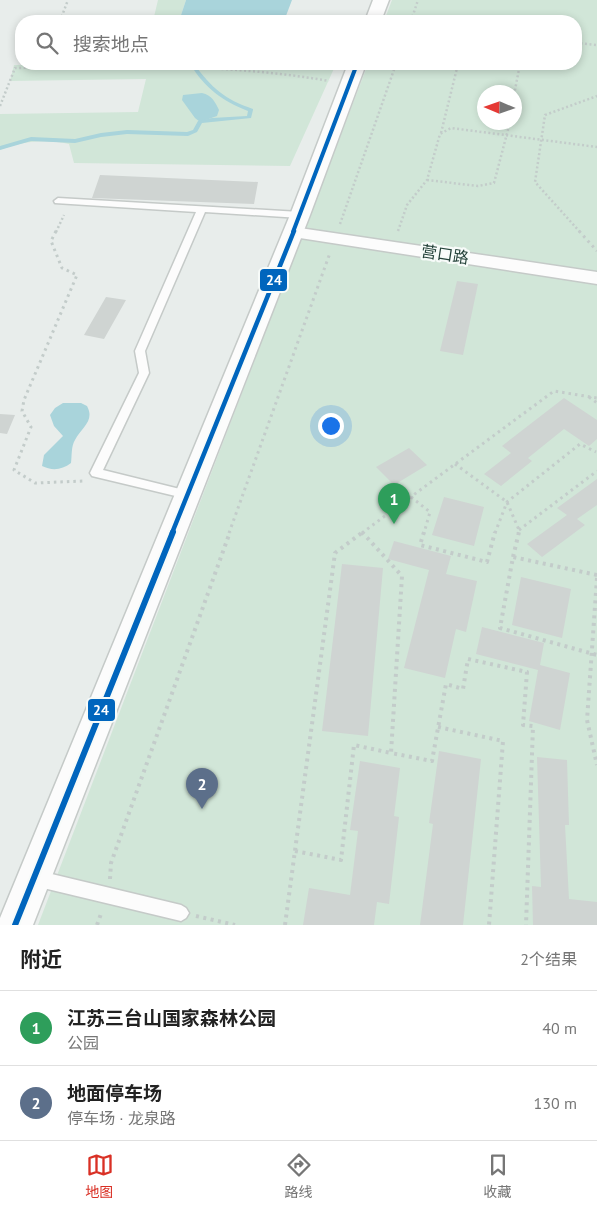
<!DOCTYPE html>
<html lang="zh">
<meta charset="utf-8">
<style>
:root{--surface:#fff;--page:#f2f2f2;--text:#222;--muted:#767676;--line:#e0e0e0;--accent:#d93025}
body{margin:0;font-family:"PT Sans","Noto Sans SC",sans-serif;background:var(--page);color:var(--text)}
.compass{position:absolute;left:477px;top:85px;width:45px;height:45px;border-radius:50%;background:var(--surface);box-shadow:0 2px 8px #0003;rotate:272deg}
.you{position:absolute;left:330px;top:425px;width:18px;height:18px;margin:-12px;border:4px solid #fff;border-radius:50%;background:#1a73e8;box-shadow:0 0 0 8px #1a73e833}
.badge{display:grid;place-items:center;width:32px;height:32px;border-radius:50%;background:var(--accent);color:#fff;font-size:16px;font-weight:700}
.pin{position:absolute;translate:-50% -41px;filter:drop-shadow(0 1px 2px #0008)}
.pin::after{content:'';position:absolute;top:26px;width:18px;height:15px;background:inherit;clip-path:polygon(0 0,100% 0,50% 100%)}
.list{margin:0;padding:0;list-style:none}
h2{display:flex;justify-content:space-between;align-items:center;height:65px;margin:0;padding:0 20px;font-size:21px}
h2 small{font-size:16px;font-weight:400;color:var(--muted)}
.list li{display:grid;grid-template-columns:32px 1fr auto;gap:15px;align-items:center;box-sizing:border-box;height:75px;padding:0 20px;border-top:1px solid var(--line)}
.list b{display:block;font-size:19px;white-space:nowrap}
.list p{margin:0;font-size:16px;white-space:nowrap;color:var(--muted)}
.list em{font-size:16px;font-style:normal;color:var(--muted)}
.icon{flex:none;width:28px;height:28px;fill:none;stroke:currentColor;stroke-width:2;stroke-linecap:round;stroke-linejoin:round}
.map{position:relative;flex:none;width:597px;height:925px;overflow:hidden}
.search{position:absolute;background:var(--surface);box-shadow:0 2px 8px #0003;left:15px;right:15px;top:15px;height:55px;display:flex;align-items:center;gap:12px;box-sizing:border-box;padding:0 18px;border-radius:20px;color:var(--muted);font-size:19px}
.sheet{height:215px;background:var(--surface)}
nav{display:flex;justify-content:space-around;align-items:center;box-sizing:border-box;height:70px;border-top:1px solid var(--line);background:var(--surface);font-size:14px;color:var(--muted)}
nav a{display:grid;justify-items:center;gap:2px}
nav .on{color:var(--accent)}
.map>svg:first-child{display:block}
.green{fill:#d1e6d8;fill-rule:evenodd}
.water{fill:#a9d4db}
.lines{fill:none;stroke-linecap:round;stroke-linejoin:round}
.stream{fill:#a9d4db;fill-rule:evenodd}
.building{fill:#cfd4d2}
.service-casing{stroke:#c5cac8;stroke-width:3}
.minor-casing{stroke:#c5cac8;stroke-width:3}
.tertiary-casing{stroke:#c5cac8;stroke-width:3}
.path-far2{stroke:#c3ccca;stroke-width:2.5;stroke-dasharray:2 2.5;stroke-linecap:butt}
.path-far1{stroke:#c3ccca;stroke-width:3;stroke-dasharray:2.5 4;stroke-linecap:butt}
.path{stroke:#c3ccca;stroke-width:4;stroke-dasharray:3 4.5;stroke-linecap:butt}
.service{fill:#fcfcfc;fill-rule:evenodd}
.minor{fill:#fcfcfc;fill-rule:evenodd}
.tertiary{fill:#fcfcfc;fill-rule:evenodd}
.bus-1-far2-casing{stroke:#f7fbf9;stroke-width:6}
.bus-1-far1-casing{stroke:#f7fbf9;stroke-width:8}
.bus-1-casing{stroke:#f7fbf9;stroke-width:10}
.bus-1-far2{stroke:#0065bd;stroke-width:4}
.bus-1-far1{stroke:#0065bd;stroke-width:4.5}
.bus-1{stroke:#0065bd;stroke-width:6}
.labels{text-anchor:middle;stroke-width:4.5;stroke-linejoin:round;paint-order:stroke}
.street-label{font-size:16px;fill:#24423a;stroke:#f7fbf9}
.line-badge{stroke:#f7fbf9;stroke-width:2}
.badge-label{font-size:14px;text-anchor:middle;font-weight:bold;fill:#fff}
</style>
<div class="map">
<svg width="597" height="925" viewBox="0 0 597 925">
<rect width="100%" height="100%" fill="#e8edeb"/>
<path class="green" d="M158,0H186L179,21H153Z
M392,0H597V925H38L368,64H576V21H384ZM484,92H514V122H484Z
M141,64H336L290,166L74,163L69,144C46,139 22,141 0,150V114L138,112L146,79L10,81L14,65Z"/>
<path class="water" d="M186,0H292L284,21H179Z
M202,93C212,95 215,102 219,110L217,116L200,122L195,118L182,100L183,95Z
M63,403H81L87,406C95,421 82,427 75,440C71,446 72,456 71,463C62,470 52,471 42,466L44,455L63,436L54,426L50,415L55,408Z"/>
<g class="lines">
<path class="stream" d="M190,64H194C212,88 224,99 253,109V110L251,118L202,123L197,132L188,136L127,134L101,137L75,143L31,141L0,150V146L31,137L75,139L101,133L127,130L187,132L193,130L198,121L212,118L247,116L248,111C222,101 205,88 190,64Z"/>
</g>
<path class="building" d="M100,175L258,182L254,204L92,198Z
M457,281L478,284L463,355L440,351Z
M106,297L126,300L104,339L84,335Z
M564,398L597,420V439L589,446L564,429L528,458L532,461L501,486L484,474L511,453L502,446Z
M0,414L15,415L7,434L0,433Z
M409,448L427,465L394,485L376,467Z
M597,479V505L577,519L585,525L542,557L527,544L567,515L557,508Z
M444,497L484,507L474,546L432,535Z
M394,541L451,556L446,574L477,581L466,632L456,629L445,678L404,668L429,570L388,559Z
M342,564L383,568L368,736L322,731Z
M521,577L571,589L562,638L512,625Z
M482,627L544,643L540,665L570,673L560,730L529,721L538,670L476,654Z
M439,751L481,759L463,925H420L433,824L429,823Z
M537,757L567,760L569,825H565L569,899L597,902V925H533L532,886L541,887Z
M360,761L400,768L394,816L399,817L389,904L377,902L374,925H303L309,888L350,895L358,831L350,830Z"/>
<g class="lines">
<g class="service-casing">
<path id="service" d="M58,198L300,212L304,215L300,218L205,212L145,351L149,373L103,470L188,491L192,492L194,495L192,498L188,499L96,477L92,476L90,473L139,373L135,351L196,212L55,203L54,201Z
M35,870L181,905L186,908L189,913L186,918L181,921L35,886L30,883L27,878L30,873Z"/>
</g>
<g class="minor-casing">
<path id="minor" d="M293,227L597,272V284L287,236L284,232L287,228Z"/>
</g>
<g class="tertiary-casing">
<path id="tertiary" d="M373,0H389L381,21H365Z
M348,64H366L310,215L33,925H0V918L290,215Z"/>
</g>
<path class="path-far2" d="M60,21L68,0
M411,21L418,0
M576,43L597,45
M514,95L520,64
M0,106L15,68C120,66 225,63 329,81
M441,133L458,64
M427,180L478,186L494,183L510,122
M340,224L396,64
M398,231L407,205L427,180L440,134L451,128L597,147
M56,232L64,215
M580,232L535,182L545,115L597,96"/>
<path class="path-far1" d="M56,231L51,241L62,268L77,275L24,400L22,411L31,427L14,470L35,483L83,481
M579,231L597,251
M589,397L597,403
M455,464L507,502L519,530L518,533
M411,497L430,512L424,533
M519,530L597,471
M229,533L330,253
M362,533L554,391L597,398
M495,533L507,502L580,444L596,452"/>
<path class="path" d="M362,532L402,576L391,753L432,761L446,684L463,689L468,659L527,672L523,725L533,726L526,925
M424,532L420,545L487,562L495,532
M513,557L519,532
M597,575L513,557L500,628L597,655
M597,578L587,720L597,765
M438,727L503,741L489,925
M295,851L341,860L354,745L391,753
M110,879L111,863L230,532
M196,916L235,925
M97,925L102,911
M285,925L335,553L363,532"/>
<use href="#service" class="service"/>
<use href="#minor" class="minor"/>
<use href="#tertiary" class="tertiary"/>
<g class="bus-1-far2-casing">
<path id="bus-1-far2" d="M293,232L357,64"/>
</g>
<g class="bus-1-far1-casing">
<path id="bus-1-far1" d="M172,533L294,231"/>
</g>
<g class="bus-1-casing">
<path id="bus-1" d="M15,925L173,532"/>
</g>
<use href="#bus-1-far2" class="bus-1-far2"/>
<use href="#bus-1-far1" class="bus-1-far1"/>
<use href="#bus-1" class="bus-1"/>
</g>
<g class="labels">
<g class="street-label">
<text transform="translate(445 254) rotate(9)" y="6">营口路</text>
</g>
</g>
<g class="line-badge">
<rect x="259" y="268" width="29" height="24" rx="5" fill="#0065bd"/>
<rect x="87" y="698" width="29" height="24" rx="5" fill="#0065bd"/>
</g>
<g class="badge-label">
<text x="274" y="285">24</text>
<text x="101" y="715">24</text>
</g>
</svg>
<svg class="compass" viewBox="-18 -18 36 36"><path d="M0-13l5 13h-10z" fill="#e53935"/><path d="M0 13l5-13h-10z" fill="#767676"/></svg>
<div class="you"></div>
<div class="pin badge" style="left:394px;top:524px;background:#2e9e5b">1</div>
<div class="pin badge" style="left:202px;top:809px;background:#5c6f8a">2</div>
<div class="search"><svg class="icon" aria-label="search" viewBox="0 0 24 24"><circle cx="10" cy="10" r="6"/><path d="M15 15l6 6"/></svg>搜索地点</div>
</div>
<section class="sheet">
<h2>附近<small>2个结果</small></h2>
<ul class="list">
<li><span class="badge" style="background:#2e9e5b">1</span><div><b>江苏三台山国家森林公园</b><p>公园</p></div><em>40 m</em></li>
<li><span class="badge" style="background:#5c6f8a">2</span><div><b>地面停车场</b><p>停车场 · 龙泉路</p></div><em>130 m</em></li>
</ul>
</section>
<nav>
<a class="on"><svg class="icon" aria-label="map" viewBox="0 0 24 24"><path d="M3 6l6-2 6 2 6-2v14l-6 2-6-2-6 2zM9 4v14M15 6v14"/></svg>地图</a>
<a><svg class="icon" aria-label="directions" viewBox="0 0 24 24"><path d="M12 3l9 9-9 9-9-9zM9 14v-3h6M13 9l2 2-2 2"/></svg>路线</a>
<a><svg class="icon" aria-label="saved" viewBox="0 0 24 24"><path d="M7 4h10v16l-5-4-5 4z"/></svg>收藏</a>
</nav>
